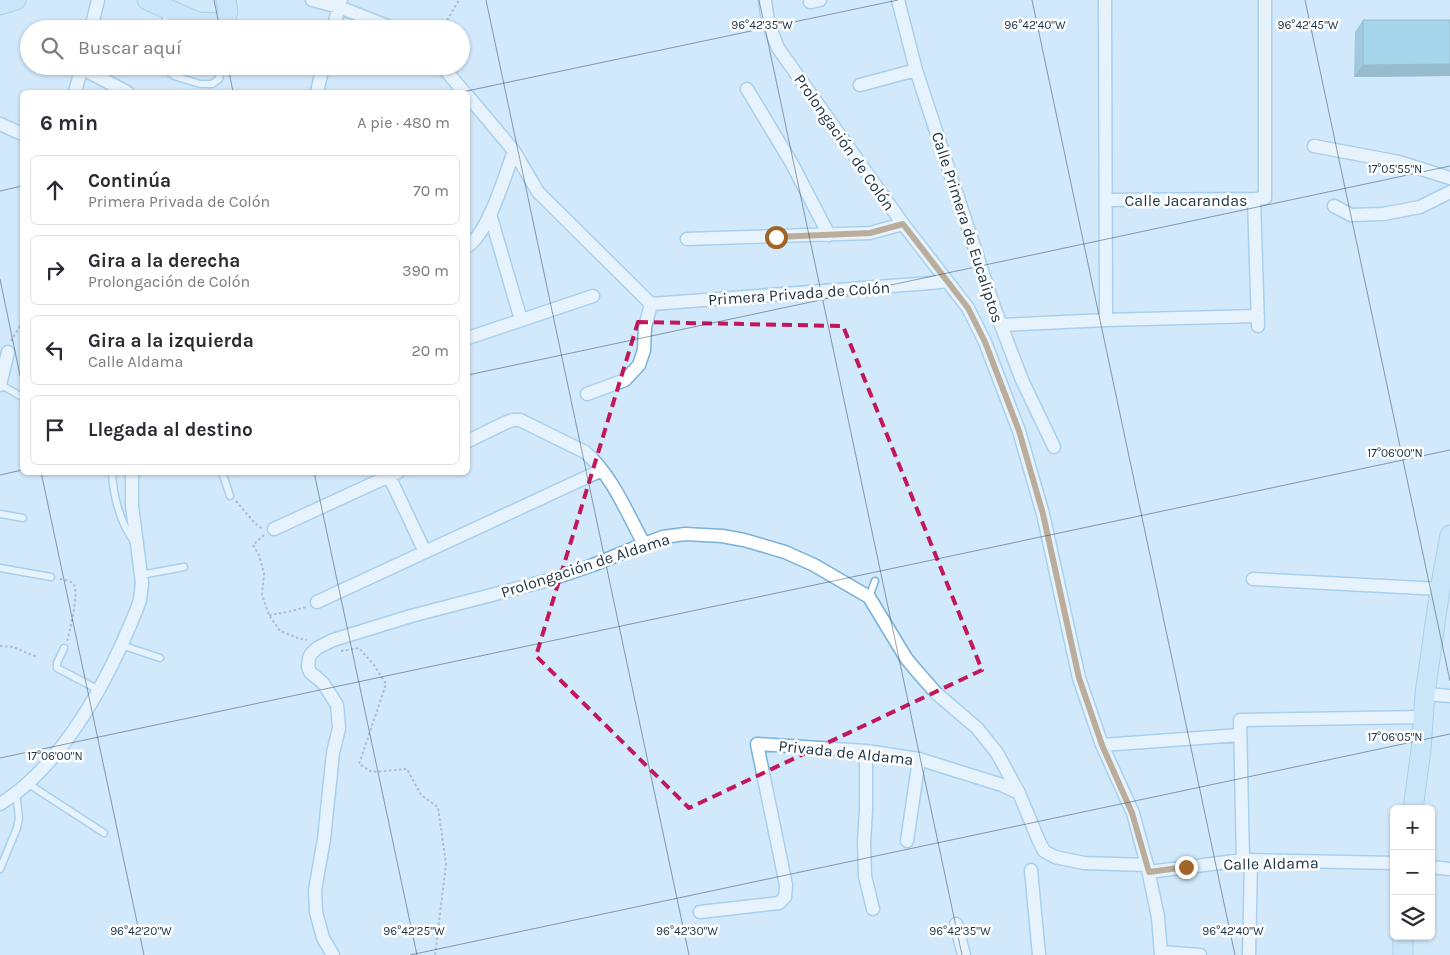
<!DOCTYPE html>
<html lang="es">
<meta charset="utf-8">
<style>
:root{--surface:#fff;--page:#f2f2f3;--text:#2b2b33;--muted:#7c7c81;--line:#e1e1e2}
body{margin:0;font-family:Karla,sans-serif;background:var(--page);color:var(--text)}
.controls{position:absolute;right:15px;bottom:15px;display:grid;overflow:hidden;border-radius:8px;box-shadow:0 1px 4px #0004}
.controls button{width:45px;height:45px;display:grid;place-items:center;padding:0;border:0;border-bottom:1px solid var(--line);background:var(--surface);color:var(--text);font:25px sans-serif}
.stop{position:absolute;width:15px;height:15px;margin:-11px;border:4px solid #a16428;border-radius:50%;background:#fff}
.stop.end{background:#a16428;border-color:#fff;box-shadow:0 1px 5px #0008}
.list{margin:0;padding:0;list-style:none}
h2{display:flex;justify-content:space-between;align-items:center;height:65px;margin:0;padding:0 20px;font-size:21px}
h2 small{font-size:16px;font-weight:400;color:var(--muted)}
.list li{display:grid;grid-template-columns:32px 1fr auto;gap:15px;align-items:center;box-sizing:border-box;height:70px;margin:0 10px 10px;padding:0 10px;border:1px solid var(--line);border-radius:8px}
.list b{display:block;font-size:19px;white-space:nowrap}
.list p{margin:0;font-size:16px;white-space:nowrap;color:var(--muted)}
.list em{font-size:16px;font-style:normal;color:var(--muted)}
.icon{flex:none;width:28px;height:28px;fill:none;stroke:currentColor;stroke-width:2;stroke-linecap:round;stroke-linejoin:round}
.map{position:relative;flex:none;width:1450px;height:955px;overflow:hidden}
.search{position:absolute;background:var(--surface);box-shadow:0 1px 4px #0004;left:20px;top:20px;width:450px;height:55px;display:flex;align-items:center;gap:12px;box-sizing:border-box;padding:0 18px;border-radius:28px;color:var(--muted);font-size:19px}
.panel{position:absolute;background:var(--surface);box-shadow:0 1px 4px #0004;left:20px;top:90px;width:450px;height:385px;border-radius:8px}
.map>svg:first-child{display:block}
.lines{fill:none;stroke-linecap:round;stroke-linejoin:round}
.lane-casing{stroke:#77b1dc;stroke-width:9}
.street-casing{stroke:#77b1dc;stroke-width:15}
.secondary-casing{stroke:#77b1dc;stroke-width:21}
.path{stroke:#738a9c;stroke-width:2;stroke-dasharray:2.5 2.5;stroke-linecap:butt}
.lane{stroke:#fff;stroke-width:6}
.street{stroke:#fff;stroke-width:12}
.secondary{stroke:#bedff3;stroke-width:19}
.wall{fill:#60a3ba}
.shaded-wall{fill:#4e8597}
.building{fill:#70bed8;stroke:#4e8597}
.route{stroke:#a16428;stroke-width:6}
.marked{fill:none;stroke:#c2185b;stroke-width:4;stroke-dasharray:10 6;stroke-linejoin:round}
.ticks{fill:none;stroke:#1c3345;stroke-width:1;stroke-opacity:0.45}
.labels{text-anchor:middle;stroke-width:5;stroke-linejoin:round;paint-order:stroke}
.street-label{font-size:16px;fill:#1c3345;stroke:#fff}
.ticks-label{font-size:12px;text-anchor:middle;fill:#1c3345;stroke:#fff;stroke-width:5;stroke-linejoin:round;paint-order:stroke}
</style>
<div class="map">
<svg width="1450" height="955" viewBox="0 0 1450 955">
<rect width="100%" height="100%" fill="#d2e9fb"/>
<g class="lines">
<g class="lane-casing">
<path id="lane" d="M163,29L169,11
M162,66L174,76L200,84H212L219,79L221,66
M0,384L22,397
M112,472C113,495 120,523 134,541
M222,472L230,496
M0,514L23,518
M0,568L51,577
M141,575L184,567
M869,597L875,581
M121,645L160,658
M64,648L57,663V668L99,690
M27,783L104,833
M0,869L17,828L19,818L16,793"/>
</g>
<g class="street-casing">
<path id="street" d="M312,0L339,7L395,29
M765,0L768,22L778,48L903,224L968,308L985,342L1019,431L1043,514L1079,678L1102,745L1133,813L1147,865L1158,917L1161,955
M898,0L916,70L994,307L1022,380L1054,447
M1105,0L1106,320
M810,2L820,0
M91,29L98,0
M333,29L341,0
M77,66L127,92
M442,66L464,92
M860,85L916,70
M747,89L791,162L829,235
M75,92L82,66
M317,92L323,66
M468,96L514,151L538,192L651,304
M0,124L22,134
M1314,146L1399,162L1450,178
M1254,199L1258,326
M1107,200L1254,199L1265,198V0
M1334,206L1351,215L1383,214L1420,207L1450,192
M490,214L521,320
M687,239L870,233L903,224
M468,246C489,231 505,176 514,151
M651,304L930,283L947,281
M1001,325L1106,320L1258,316
M468,338L593,296
M0,385L8,352
M587,394L625,380L639,365L644,350L645,327L651,304
M468,441L507,422L513,420H520L585,452C612,475 627,513 644,544
M389,476L425,552
M274,529L398,472
M1253,579L1440,589
M317,602L602,470
M1425,694L1450,696
M1102,745L1240,735
M866,751V810L864,842L865,876L873,909
M0,804C64,765 109,678 136,611L140,600L142,583L132,506V472
M907,841L919,759
M1243,860L1240,720L1424,717
M1431,867L1450,869
M1031,870L1039,955
M1149,872L1243,860L1394,863
M700,912L779,903L785,897L786,885L757,744L866,751L919,759L1002,785L1019,793
M956,924L964,955
M1161,952L1200,955
M333,955L323,938L316,912L315,890L324,839L333,753L339,728L337,705L323,683L310,672L308,667L309,658L311,654L317,648L333,640L411,616L549,580L593,565L644,544L663,537L685,534L722,536L744,540L785,552L814,565L869,597L906,658L915,669L936,693L977,728L997,753L1019,793L1038,839L1044,851L1055,857L1084,863L1147,865
M1249,955L1251,860"/>
</g>
<g class="secondary-casing">
<path id="secondary" d="M147,0L198,22L219,23L226,18L228,12L226,0
M0,5L16,0
M1413,809L1421,750L1425,694L1440,589L1450,535
M1403,955V936"/>
</g>
<path class="path" d="M442,29L459,0
M11,341L22,323
M236,501L253,521L262,529
M264,535L253,545L259,555L264,573L262,595L269,615L280,631L298,638L307,640
M60,579C65,580 72,581 74,585C79,594 70,630 67,641
M269,615L288,612L306,607
M0,646L13,647L37,657
M341,651L359,648L374,665L386,684L359,764L372,772L407,769L421,795L438,807L446,864L435,955"/>
<use href="#lane" class="lane"/>
<use href="#street" class="street"/>
<use href="#secondary" class="secondary"/>
</g>
<path class="wall" d="M1363,20H1450V76L1354,77L1355,32Z"/>
<path class="shaded-wall" d="M1450,64V76L1354,77L1363,65Z"/>
<path class="building" d="M1363,20H1450V64L1363,65Z"/>
<g class="lines">
<path class="route" d="M776,237L870,233L903,224L968,308L985,342L1019,431L1043,514L1079,678L1102,745L1132,813L1149,872L1186,867"/>
</g>
<path d="M0 0H1450V955H0ZM638,322L843,326L982,670L689,808L536,656Z" fill="#d2e9fb" fill-opacity=".55" fill-rule="evenodd"/>
<path class="marked" d="M638,322L843,326L982,670L689,808L536,656Z"/>
<path class="ticks" d="M214,0L220,29M486,0L689,955M759,0L962,955M1032,0L1235,955M1305,0L1450,681M228,66L233,92M462,92L898,0M0,191L22,186M0,279L22,385M468,375L1450,166M41,472L144,955M314,472L417,955M0,475L22,470M0,758L1450,450M410,955L1450,734"/>
<g class="labels">
<g class="street-label">
<text transform="translate(845 142) rotate(55)" y="6">Prolongación de Colón</text>
<text x="1186" y="206">Calle Jacarandas</text>
<text transform="translate(968 227) rotate(72)" y="6">Calle Primera de Eucaliptos</text>
<text transform="translate(799 293) rotate(-4)" y="6">Primera Privada de Colón</text>
<text transform="translate(585 565) rotate(-18)" y="6">Prolongación de Aldama</text>
<text transform="translate(846 752) rotate(6)" y="6">Privada de Aldama</text>
<text transform="translate(1271 863) rotate(-1)" y="6">Calle Aldama</text>
</g>
</g>
<g class="ticks-label">
<text x="762" y="29">96°42'35"W</text>
<text x="1035" y="29">96°42'40"W</text>
<text x="1308" y="29">96°42'45"W</text>
<text x="1395" y="173">17°05'55"N</text>
<text x="1395" y="457">17°06'00"N</text>
<text x="1395" y="741">17°06'05"N</text>
<text x="55" y="760">17°06'00"N</text>
<text x="141" y="935">96°42'20"W</text>
<text x="414" y="935">96°42'25"W</text>
<text x="687" y="935">96°42'30"W</text>
<text x="960" y="935">96°42'35"W</text>
<text x="1233" y="935">96°42'40"W</text>
</g>
</svg>
<div class="controls">
<button>+</button>
<button>−</button>
<button><svg class="icon" aria-label="layers" viewBox="0 0 24 24"><path d="M12 4l9 5-9 5-9-5zM3 14l9 5 9-5"/></svg></button>
</div>
<div class="stop" style="left:776px;top:237px"></div>
<div class="stop end" style="left:1186px;top:867px"></div>
<div class="search"><svg class="icon" aria-label="search" viewBox="0 0 24 24"><circle cx="10" cy="10" r="6"/><path d="M15 15l6 6"/></svg>Buscar aquí</div>
<section class="panel">
<h2>6 min<small>A pie · 480 m</small></h2>
<ul class="list">
<li><svg class="icon" aria-label="ahead" viewBox="0 0 24 24"><path d="M12 20V5M6 11l6-6 6 6"/></svg><div><b>Continúa</b><p>Primera Privada de Colón</p></div><em>70 m</em></li>
<li><svg class="icon" aria-label="right" viewBox="0 0 24 24"><path d="M7 20v-9h11M14 6l5 5-5 5"/></svg><div><b>Gira a la derecha</b><p>Prolongación de Colón</p></div><em>390 m</em></li>
<li><svg class="icon" aria-label="left" viewBox="0 0 24 24"><path d="M17 20v-9H6M10 6l-5 5 5 5"/></svg><div><b>Gira a la izquierda</b><p>Calle Aldama</p></div><em>20 m</em></li>
<li><svg class="icon" aria-label="arrive" viewBox="0 0 24 24"><path d="M6 21V4h12l-3 4 3 4H6"/></svg><div><b>Llegada al destino</b></div></li>
</ul>
</section>
</div>
